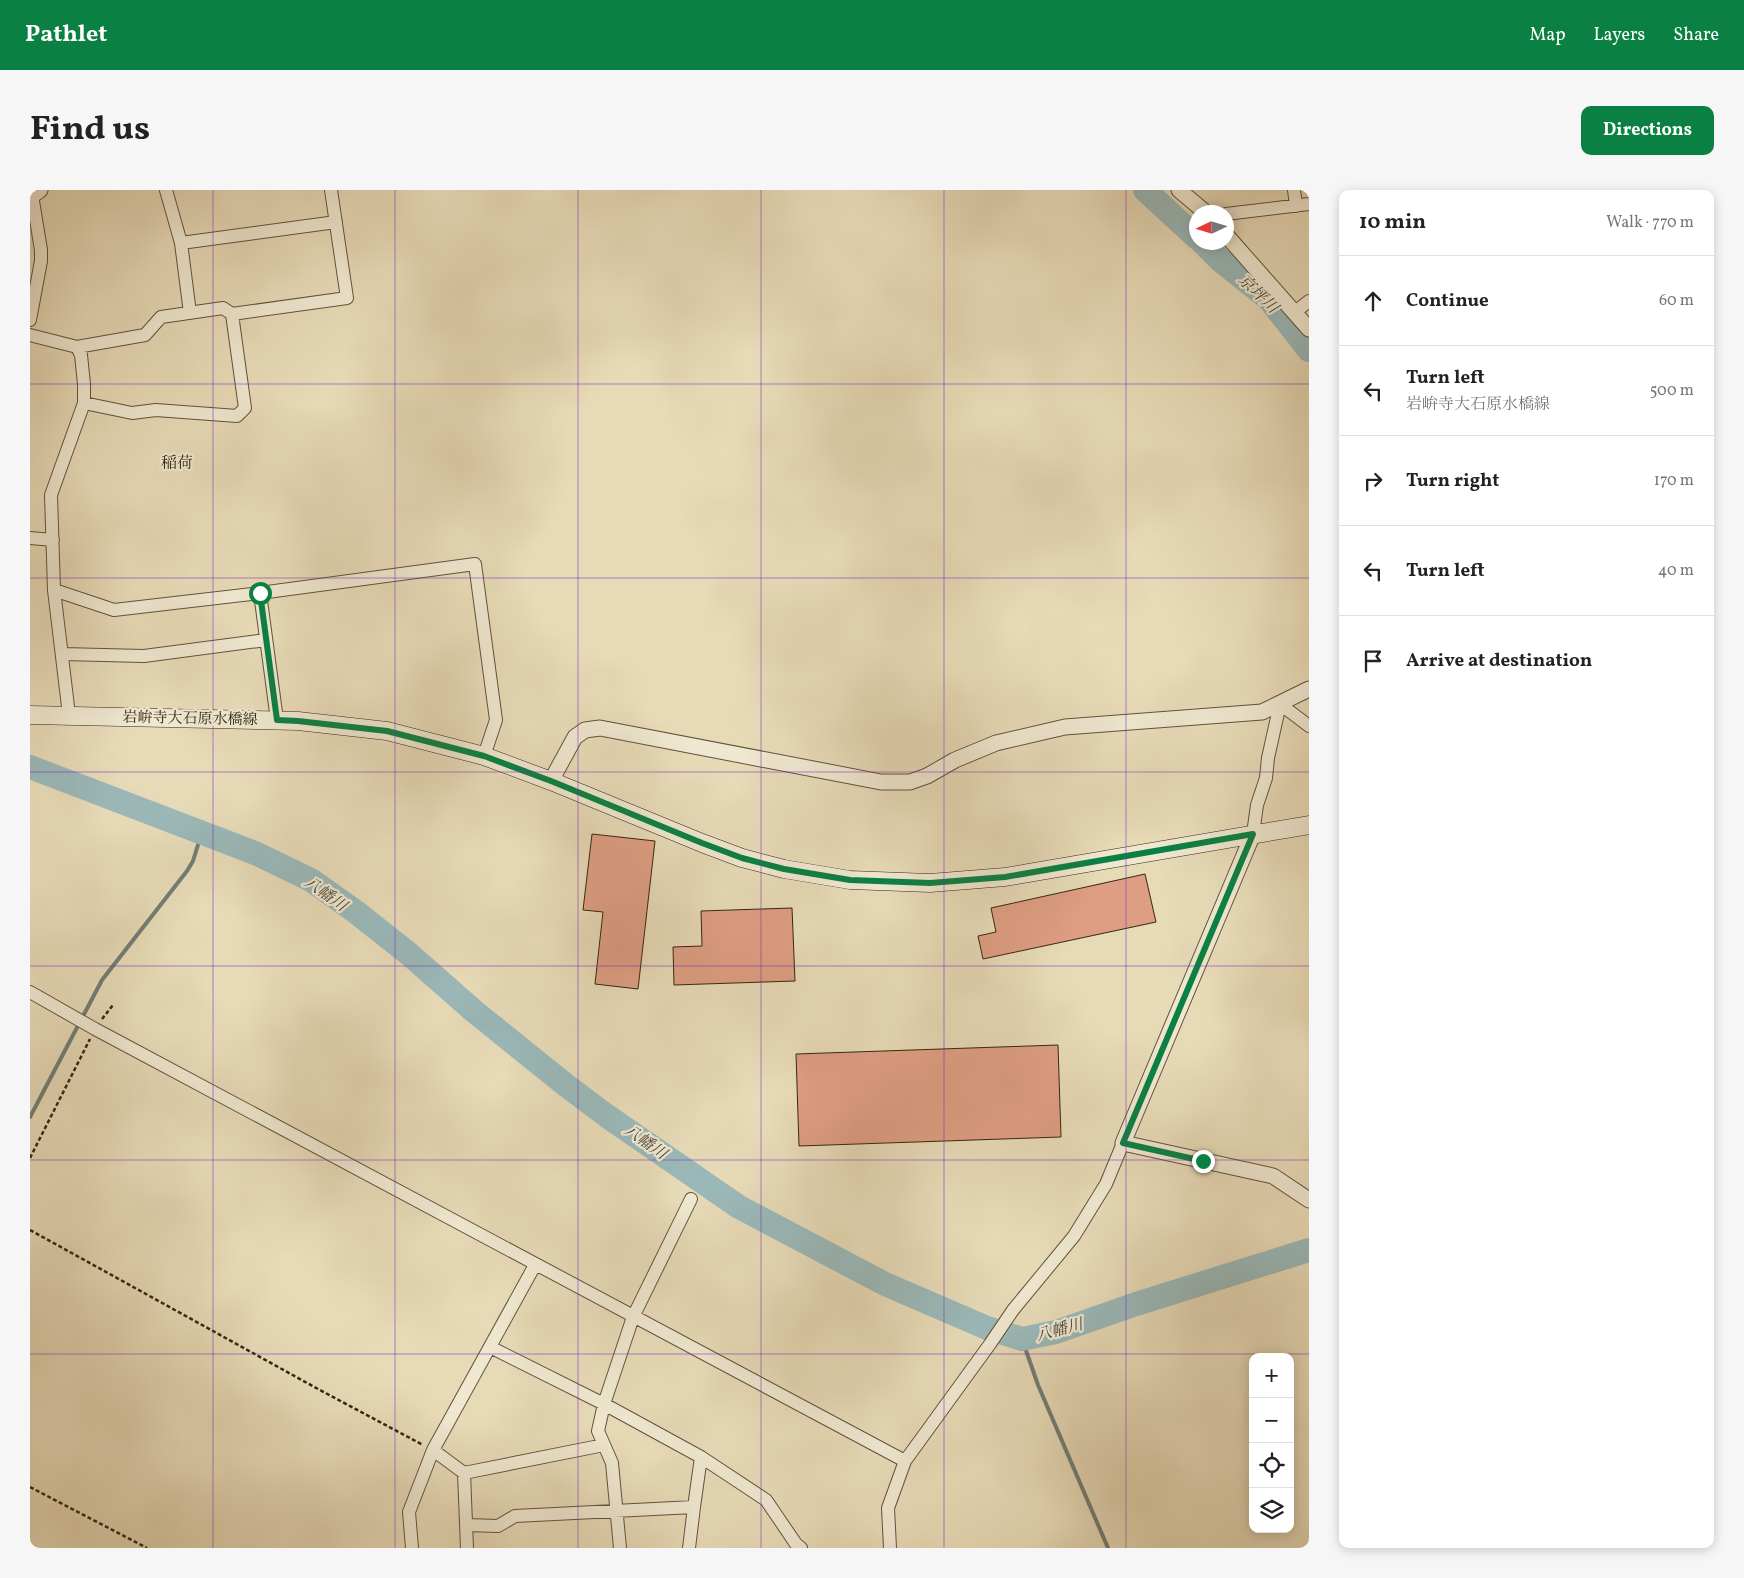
<!DOCTYPE html>
<meta charset="utf-8">
<style>
:root{--surface:#fff;--page:#f6f6f6;--text:#222;--muted:#767676;--line:#e0e0e0;--accent:#0b8043}
body{margin:0;font-family:Vollkorn,"Noto Serif JP",serif;background:var(--page);color:var(--text)}
.controls{position:absolute;right:15px;bottom:15px;display:grid;overflow:hidden;border-radius:10px;box-shadow:0 2px 12px #0003}
.controls button{width:45px;height:45px;display:grid;place-items:center;padding:0;border:0;border-bottom:1px solid var(--line);background:var(--surface);color:var(--text);font:25px sans-serif}
.compass{position:absolute;left:1159px;top:15px;width:45px;height:45px;border-radius:50%;background:var(--surface);box-shadow:0 2px 12px #0003;rotate:266deg}
.stop{position:absolute;width:15px;height:15px;margin:-11px;border:4px solid #0b8043;border-radius:50%;background:#fff}
.stop.end{background:#0b8043;border-color:#fff;box-shadow:0 1px 5px #0008}
.list{margin:0;padding:0;list-style:none}
h2{display:flex;justify-content:space-between;align-items:center;height:65px;margin:0;padding:0 20px;font-size:21px}
h2 small{font-size:16px;font-weight:400;color:var(--muted)}
.list li{display:grid;grid-template-columns:32px 1fr auto;gap:15px;align-items:center;box-sizing:border-box;height:90px;padding:0 20px;border-top:1px solid var(--line)}
.list b{display:block;font-size:19px;white-space:nowrap}
.list p{margin:0;font-size:16px;white-space:nowrap;color:var(--muted)}
.list em{font-size:16px;font-style:normal;color:var(--muted)}
.icon{flex:none;width:28px;height:28px;fill:none;stroke:currentColor;stroke-width:2;stroke-linecap:round;stroke-linejoin:round}
.map{position:relative;flex:none;width:1279px;height:1358px;overflow:hidden;border-radius:10px}
header{display:flex;align-items:center;gap:30px;box-sizing:border-box;height:70px;padding:0 25px;background:var(--accent);color:#fff}
header strong{font-size:24px}
nav{display:flex;gap:28px;margin-inline-start:auto;font-size:18px}
.intro{display:flex;align-items:center;justify-content:space-between;box-sizing:border-box;height:120px;padding:0 30px}
h1{margin:0;font-size:35px}
.button{padding:12px 22px;border-radius:10px;background:var(--accent);color:#fff;font-size:18px;font-weight:700}
main{display:flex;gap:30px;padding:0 30px}
aside{flex:1;background:var(--surface);border-radius:10px;box-shadow:0 2px 12px #0003}
.map>svg:first-child{display:block}
.lines{fill:none;stroke-linecap:round;stroke-linejoin:round}
.stream{stroke:#717e76;stroke-width:4}
.river{stroke:#9ab8b8;stroke-width:24}
.building{fill:#de9e83;stroke:#342613}
.minor-casing{stroke:#61533c;stroke-width:14}
.tertiary-casing{stroke:#61533c;stroke-width:17}
.secondary-casing{stroke:#342613;stroke-width:19}
.path{stroke:#342613;stroke-width:2.5;stroke-dasharray:4 2.5;stroke-linecap:butt}
.minor{stroke:#efe7d0;stroke-width:12}
.tertiary{stroke:#efe7d0;stroke-width:15}
.secondary{stroke:#efe7d0;stroke-width:18}
.route{stroke:#0b8043;stroke-width:6}
.grid{fill:none;stroke:#7b2cbf;stroke-width:1;stroke-opacity:0.55}
.labels{text-anchor:middle;stroke-width:4.5;stroke-linejoin:round;paint-order:stroke}
.street-label{font-size:15px;fill:#342613;stroke:#efe7d0}
.water-label{font-size:16px;font-style:italic;fill:#4e4a3c;stroke:#efe7d0}
.neighbourhood-label{font-size:16px;fill:#342613;stroke:#efe7d0}
</style>
<header>
<strong>Pathlet</strong>
<nav><a>Map</a><a>Layers</a><a>Share</a></nav>
</header>
<div class="intro"><h1>Find us</h1><a class="button">Directions</a></div>
<main>
<div class="map">
<svg width="1279" height="1358" viewBox="0 0 1279 1358">
<rect width="100%" height="100%" fill="#e7dab7"/>
<filter id="stains"><feTurbulence type="fractalNoise" baseFrequency=".004" numOctaves="4"/><feColorMatrix values="0 0 0 0 .2 0 0 0 0 .09 0 0 0 0 .02 0 0 0 .5 -.17"/></filter>
<radialGradient id="worn" r=".72"><stop offset=".6" stop-color="#630" stop-opacity="0"/><stop offset="1" stop-color="#630" stop-opacity=".3"/></radialGradient>
<g class="lines">
<path class="stream" d="M0,927L72,790L157,681L163,671L172,642
M992,1149L1008,1195L1078,1358"/>
<path class="river" d="M1115,0L1166,47
M1172,52L1190,70L1239,109L1279,160
M0,577L225,663L281,690L326,722L379,764L445,822L537,896L577,926L709,1017L855,1094L957,1138L992,1149L1026,1142L1106,1114L1279,1060"/>
</g>
<path class="building" d="M562,644L625,651L608,799L565,794L573,722L553,720Z
M1115,684L1126,732L953,769L948,746L966,742L961,718Z
M762,718L765,791L644,795L643,757L672,756L671,721Z
M1028,855L1031,947L769,956L766,864Z"/>
<g class="lines">
<g class="minor-casing">
<path id="minor" d="M136,0L151,53L160,123
M1264,0L1266,16
M1196,24L1279,14
M151,53L306,32
M1265,122L1279,111
M202,124L317,108L301,0
M0,130L11,71V60L2,5
M0,145L47,157L115,145L131,127L193,118L202,124L215,218L207,226L126,220L102,223L54,213
M0,348L23,350
M24,400L84,420L230,403L445,374L466,530L454,566
M230,403L247,530
M32,464L114,466L236,450
M39,525L24,400L21,305L54,213V194L51,165L47,157
M1223,644L1227,615L1236,588L1238,568L1250,514L1279,536
M0,802L65,839L875,1271
M460,1157L574,1214L671,1267L736,1310L766,1354L771,1358
M403,1260L434,1283L437,1358
M434,1283L574,1255
M436,1335L468,1336L485,1326L664,1317L671,1267
M382,1358L379,1322L403,1260L505,1075
M590,1358L582,1273L568,1241L574,1214L603,1127L661,1009
M659,1358L664,1317
M860,1358L858,1318L875,1271L960,1154L983,1120L1044,1046L1076,994L1093,953"/>
</g>
<g class="tertiary-casing">
<path id="tertiary" d="M1149,0L1175,22
M0,7L10,0
M1196,45L1279,139
M521,591L545,547L555,540L570,538L851,592H880L897,586L925,570L966,553L1035,537L1232,522L1279,499
M1223,644L1093,953L1243,986L1279,1010"/>
</g>
<g class="secondary-casing">
<path id="secondary" d="M0,525L268,531L357,541L454,566L521,591L672,653L712,668L754,679L820,690L900,693L975,687L1279,635"/>
</g>
<path class="path" d="M72,829L83,815
M0,968L60,849
M0,1040L288,1199L393,1255
M0,1297L117,1358"/>
<use href="#minor" class="minor"/>
<use href="#tertiary" class="tertiary"/>
<use href="#secondary" class="secondary"/>
</g>
<g class="lines">
<path class="route" d="M230,403L247,530L268,531L357,541L454,566L521,591L672,653L712,668L754,679L820,690L900,693L975,687L1223,644L1093,953L1173,971"/>
</g>
<path class="grid" d="M183,0V1358M365,0V1358M548,0V1358M731,0V1358M914,0V1358M1096,0V1358M0,194H1279M0,388H1279M0,582H1279M0,776H1279M0,970H1279M0,1164H1279"/>
<g class="labels">
<g class="street-label">
<text transform="translate(160 528) rotate(1)" y="5">岩峅寺大石原水橋線</text>
</g>
<g class="water-label">
<text transform="translate(1229 103) rotate(44)" y="6">京坪川</text>
<text transform="translate(296 703) rotate(35)" y="6">八幡川</text>
<text transform="translate(616 951) rotate(35)" y="6">八幡川</text>
<text transform="translate(1029 1139) rotate(-15)" y="6">八幡川</text>
</g>
<g class="neighbourhood-label">
<text x="147" y="278">稲荷</text>
</g>
</g>
<rect width="100%" height="100%" filter="url(#stains)"/>
<rect width="100%" height="100%" fill="url(#worn)"/>
</svg>
<div class="controls">
<button>+</button>
<button>−</button>
<button><svg class="icon" aria-label="locate" viewBox="0 0 24 24"><circle cx="12" cy="12" r="6"/><path d="M12 2v4M12 18v4M2 12h4M18 12h4"/></svg></button>
<button><svg class="icon" aria-label="layers" viewBox="0 0 24 24"><path d="M12 4l9 5-9 5-9-5zM3 14l9 5 9-5"/></svg></button>
</div>
<svg class="compass" viewBox="-18 -18 36 36"><path d="M0-13l5 13h-10z" fill="#e53935"/><path d="M0 13l5-13h-10z" fill="#767676"/></svg>
<div class="stop" style="left:230px;top:403px"></div>
<div class="stop end" style="left:1173px;top:971px"></div>
</div>
<aside>
<h2>10 min<small>Walk · 770 m</small></h2>
<ul class="list">
<li><svg class="icon" aria-label="ahead" viewBox="0 0 24 24"><path d="M12 20V5M6 11l6-6 6 6"/></svg><div><b>Continue</b></div><em>60 m</em></li>
<li><svg class="icon" aria-label="left" viewBox="0 0 24 24"><path d="M17 20v-9H6M10 6l-5 5 5 5"/></svg><div><b>Turn left</b><p>岩峅寺大石原水橋線</p></div><em>500 m</em></li>
<li><svg class="icon" aria-label="right" viewBox="0 0 24 24"><path d="M7 20v-9h11M14 6l5 5-5 5"/></svg><div><b>Turn right</b></div><em>170 m</em></li>
<li><svg class="icon" aria-label="left" viewBox="0 0 24 24"><path d="M17 20v-9H6M10 6l-5 5 5 5"/></svg><div><b>Turn left</b></div><em>40 m</em></li>
<li><svg class="icon" aria-label="arrive" viewBox="0 0 24 24"><path d="M6 21V4h12l-3 4 3 4H6"/></svg><div><b>Arrive at destination</b></div></li>
</ul>
</aside>
</main>
